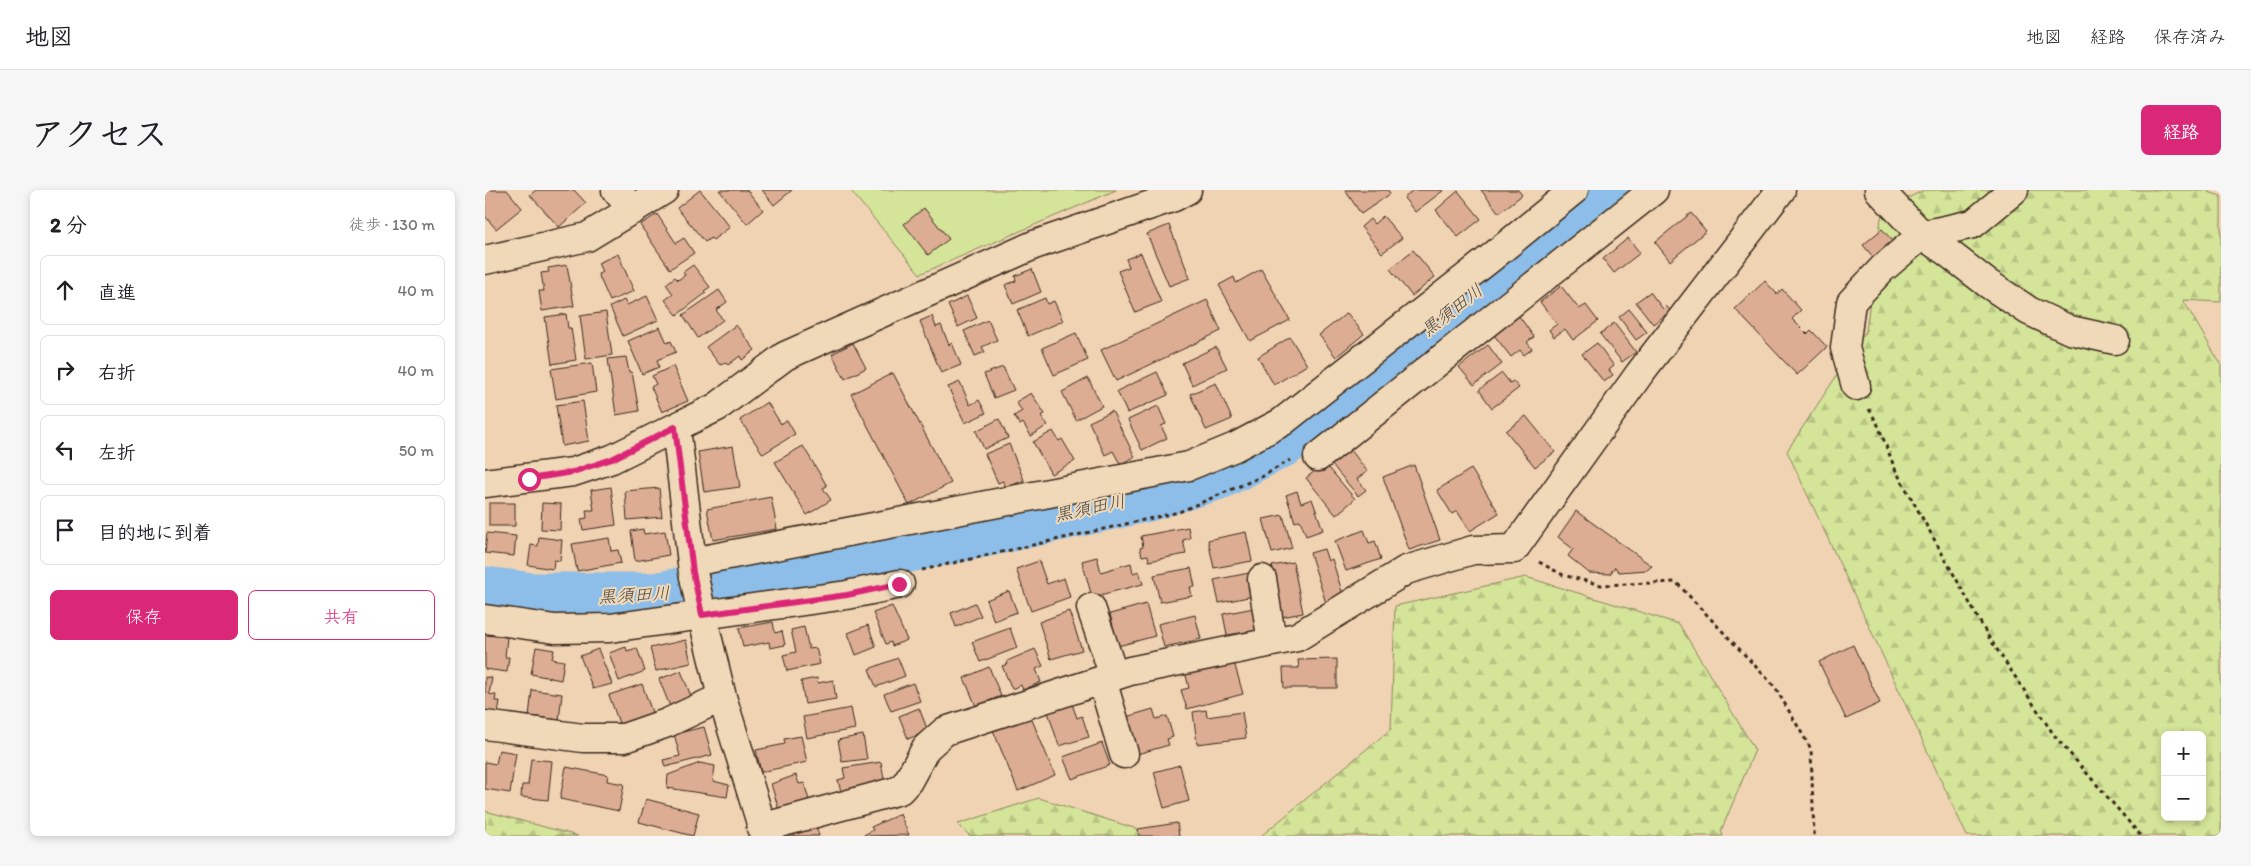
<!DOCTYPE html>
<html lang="ja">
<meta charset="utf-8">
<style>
:root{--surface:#fff;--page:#f6f6f6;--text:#202124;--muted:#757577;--line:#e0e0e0;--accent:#db2777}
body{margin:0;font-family:Itim,"Klee One",sans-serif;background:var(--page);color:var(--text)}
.controls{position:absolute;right:15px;bottom:15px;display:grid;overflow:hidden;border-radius:8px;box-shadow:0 2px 8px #0003}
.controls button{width:45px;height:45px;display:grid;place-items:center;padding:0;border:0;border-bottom:1px solid var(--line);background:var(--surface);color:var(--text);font:25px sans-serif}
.stop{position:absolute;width:15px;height:15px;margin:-11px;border:4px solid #db2777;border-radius:50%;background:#fff}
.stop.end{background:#db2777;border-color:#fff;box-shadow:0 1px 5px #0008}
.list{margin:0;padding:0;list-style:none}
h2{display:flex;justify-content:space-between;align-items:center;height:65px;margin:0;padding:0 20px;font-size:21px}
h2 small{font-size:16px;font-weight:400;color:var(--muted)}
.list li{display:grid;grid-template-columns:32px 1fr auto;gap:15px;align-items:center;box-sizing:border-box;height:70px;margin:0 10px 10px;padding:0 10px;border:1px solid var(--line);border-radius:8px}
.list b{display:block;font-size:19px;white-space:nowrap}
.list em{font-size:16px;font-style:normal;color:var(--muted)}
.actions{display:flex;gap:10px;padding:15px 20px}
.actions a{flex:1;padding:11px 0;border:1px solid var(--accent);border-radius:8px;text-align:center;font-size:18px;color:var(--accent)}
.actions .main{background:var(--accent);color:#fff}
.icon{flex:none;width:28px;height:28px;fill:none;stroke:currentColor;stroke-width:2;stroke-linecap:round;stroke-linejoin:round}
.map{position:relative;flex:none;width:1736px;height:646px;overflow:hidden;border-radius:8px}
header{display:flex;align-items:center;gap:30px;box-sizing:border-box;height:70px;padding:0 25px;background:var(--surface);border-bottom:1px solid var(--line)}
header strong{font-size:24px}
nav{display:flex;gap:28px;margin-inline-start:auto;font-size:18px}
.intro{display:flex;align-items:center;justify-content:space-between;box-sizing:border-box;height:120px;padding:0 30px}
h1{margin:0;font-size:35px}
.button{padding:12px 22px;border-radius:8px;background:var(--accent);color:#fff;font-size:18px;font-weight:700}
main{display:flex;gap:30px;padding:0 30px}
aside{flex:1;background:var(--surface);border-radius:8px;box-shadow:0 2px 8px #0003}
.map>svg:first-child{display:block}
.forest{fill:url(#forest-firs);stroke:#88875b;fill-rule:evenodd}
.pitch{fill:#d4e498;stroke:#88875b}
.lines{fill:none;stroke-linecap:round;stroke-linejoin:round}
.river{stroke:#8dbee9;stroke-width:51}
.building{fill:#dcad93;stroke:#3b2a1e}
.minor-casing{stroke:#3b2a1e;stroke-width:31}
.path{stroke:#3b2a1e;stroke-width:3;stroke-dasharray:4 4;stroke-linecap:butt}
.minor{stroke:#f0d9b8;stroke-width:28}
.route{stroke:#db2777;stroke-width:6}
.labels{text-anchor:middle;stroke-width:4;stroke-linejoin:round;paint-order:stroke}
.water-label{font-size:18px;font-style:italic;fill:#4b4847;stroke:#f0d9b8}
</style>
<header>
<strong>地図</strong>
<nav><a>地図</a><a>経路</a><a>保存済み</a></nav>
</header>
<div class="intro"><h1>アクセス</h1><a class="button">経路</a></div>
<main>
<aside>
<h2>2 分<small>徒歩 · 130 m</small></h2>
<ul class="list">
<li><svg class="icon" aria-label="ahead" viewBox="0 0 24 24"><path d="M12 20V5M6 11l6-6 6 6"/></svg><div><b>直進</b></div><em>40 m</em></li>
<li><svg class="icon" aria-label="right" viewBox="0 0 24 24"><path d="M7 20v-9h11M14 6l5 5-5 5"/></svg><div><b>右折</b></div><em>40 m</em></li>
<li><svg class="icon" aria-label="left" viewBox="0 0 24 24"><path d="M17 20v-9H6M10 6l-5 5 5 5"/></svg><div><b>左折</b></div><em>50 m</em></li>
<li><svg class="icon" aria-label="arrive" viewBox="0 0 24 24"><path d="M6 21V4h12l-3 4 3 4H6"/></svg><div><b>目的地に到着</b></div></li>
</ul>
<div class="actions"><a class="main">保存</a><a>共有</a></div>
</aside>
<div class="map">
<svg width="1736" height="646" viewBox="0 0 1736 646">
<defs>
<pattern id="forest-firs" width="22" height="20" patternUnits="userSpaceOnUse" patternTransform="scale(1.25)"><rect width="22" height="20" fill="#d4e498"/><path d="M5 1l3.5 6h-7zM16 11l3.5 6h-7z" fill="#b7c483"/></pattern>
</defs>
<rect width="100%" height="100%" fill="#f0d3b3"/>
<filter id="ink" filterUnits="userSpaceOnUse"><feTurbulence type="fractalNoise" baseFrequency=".02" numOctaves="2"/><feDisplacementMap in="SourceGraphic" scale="10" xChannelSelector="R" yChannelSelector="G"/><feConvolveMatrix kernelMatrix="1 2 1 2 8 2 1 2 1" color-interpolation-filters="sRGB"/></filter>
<g filter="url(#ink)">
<path class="forest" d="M1439,0H1723V2L1736,6V112L1698,110L1736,175V646H1482L1302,261L1381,141L1397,21ZM1680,545H1717V627H1680Z
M1041,387L1194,434L1270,560L1236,641L1238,646H776L906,539L910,416Z
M554,608L674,646H485L473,634Z
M0,621L93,646H0Z"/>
<path class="pitch" d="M365,0H631L435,84Z"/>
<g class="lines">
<path class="river" d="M0,402L48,408H170L489,344L659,307L734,284L799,251L1120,0"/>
</g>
<path class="building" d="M0,0H22L37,18L11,39L0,26Z
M51,0H89L101,13L74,37L45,5Z
M215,0L245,37L228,50L226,48L220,52L192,18Z
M234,0H262L278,20L262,34Z
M277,0H307L289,15Z
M860,0H903L905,4L876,24Z
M928,0H959L930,22L919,8Z
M996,0H1033L1037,5L1014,23Z
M973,1L996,29L973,47L951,20Z
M439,18L464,49L443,65L419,34Z
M1206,23L1221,41L1185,71L1170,52Z
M172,24L191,53L199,48L209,63L185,79L155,35Z
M898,26L917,48L897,63L876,37L885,29L889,34Z
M684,35L705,88L684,96L662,44Z
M1397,39L1413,57L1394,74L1378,55Z
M1143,48L1155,63L1129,83L1118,69Z
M928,60L950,87L927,106L905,79Z
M656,63L676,112L650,122L633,81L644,77L641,69Z
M133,64L149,101L125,111L113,84L117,82L113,73Z
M82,75L89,116L57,121L54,101H59L56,83L64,82L63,78Z
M208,75L225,97L219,101L221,103L192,125L180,110L188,104L181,94L190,87L193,90L200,85L198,82Z
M547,79L556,102L528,114L520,95L531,91L530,86Z
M776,79L805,130L765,151L734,95L749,87L751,93Z
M1280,91L1292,104L1297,99L1316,120L1307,129L1322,144L1326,140L1342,157L1312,185L1250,119Z
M1076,96L1094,119L1101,115L1113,131L1088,150L1080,139L1069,147L1064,140L1072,134L1055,112Z
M234,100L242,112L231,120L238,130L213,148L198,125Z
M1165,102L1178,119L1181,116L1186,121L1168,134L1151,112Z
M162,106L173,130L138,146L125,117L139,110L142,115Z
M482,106L492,128L473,137L463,115Z
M560,108L562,114L569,111L578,131L543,146L532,120Z
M722,110L736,141L631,191L616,160Z
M1144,119L1162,142L1151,150L1134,127Z
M121,122L127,165L101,169L95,126Z
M862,123L879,144L851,167L834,145Z
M81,124L83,138H86L91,170L67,174L60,127Z
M447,126L451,137L456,135L464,155L467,153L476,175L456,183L435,131Z
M1034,126L1049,147L1042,152L1047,159L1039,165L1035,160L1026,167L1009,145Z
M503,130L512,150L497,157L500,162L490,166L479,141Z
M1129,133L1151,162L1137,172L1115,144Z
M251,135L270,160L257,170L255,166L243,175L240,172L235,175L221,157Z
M175,137L182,153L186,151L191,162L172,170L174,177L157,184L143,151Z
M591,143L603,170L569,185L557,158Z
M805,147L822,175L789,195L773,167Z
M368,153L381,178L360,189L347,164Z
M1112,153L1129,176L1124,180L1128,185L1119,192L1097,164Z
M1003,155L1017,174L989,195L974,177Z
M731,157L742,178L707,195L697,173Z
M141,167L144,182H147L154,221L131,225L123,169Z
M107,173L111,202L71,209L66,179Z
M188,176L203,211L177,222L166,197L171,194L167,186Z
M518,177L529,200L509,208L499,184Z
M672,182L683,205L642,223L632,201Z
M408,183L466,293L424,315L366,204Z
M1017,183L1025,193L1028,191L1034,198L1007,218L994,200Z
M603,188L617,216L591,230L577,202Z
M475,192L485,215L494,210L501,223L480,233L463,197Z
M731,193L747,229L721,240L705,204Z
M546,203L560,224L556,226L563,235L546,246L538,233L535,235L529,226L537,221L531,212Z
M98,211L104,251L77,256L71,215Z
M282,212L296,234L302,230L310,244L278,264L255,230Z
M673,216L681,234L676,236L682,248L657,260L643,230Z
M627,221L650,267L635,274L628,261L620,265L604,232Z
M1041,226L1070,262L1050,277L1021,241Z
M514,229L523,248L499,259L491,241Z
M568,241L574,251L577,249L590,271L566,284L548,252Z
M524,254L539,290L521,298L518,291L513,293L500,264Z
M862,255L882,281L872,289L881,300L873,306L843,270Z
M248,256L255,297L219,302L213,262Z
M318,256L342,296L338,298L346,310L322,325L290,272Z
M840,273L870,309L851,325L821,288Z
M929,275L955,350L924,360L898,287Z
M986,279L1014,323L985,341L972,321L967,324L952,300Z
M126,297L131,335L98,340L96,329L102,328L101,320H109L106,300Z
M174,298L177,327L142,330L140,301Z
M812,301L816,313L827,309L838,340L821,346L815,330L810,332L801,305Z
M286,307L292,339L228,350L222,319Z
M4,313H30V336H4Z
M57,313L76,314L75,340L56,339Z
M1091,321L1167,376L1162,380L1134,382L1130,377L1125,384L1104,383L1083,366L1088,359L1073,347Z
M798,325L807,358L787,363L778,329Z
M703,337L705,348L698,350L701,364L664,371L663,365L657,366L655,358L658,357L656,346Z
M158,339L159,344L180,341L184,365L150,371L146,341Z
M879,340L884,353L890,351L896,369L861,381L850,351Z
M761,342L767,371L729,378L723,350Z
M2,343L31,346L29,366L0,363Z
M54,347L77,350L75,371L69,370L68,379L43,375L46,355L53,356Z
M124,348L126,361L133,360L136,373L92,381L87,354Z
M839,359L843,371L847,369L859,408L841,413L825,363Z
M612,367L616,382L646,373L648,383L654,381L658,394L607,407L597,371Z
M554,371L562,394L579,388L585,407L546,421L531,379Z
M808,372L818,423L797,427L787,376Z
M706,378L710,397H705L707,406L675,412L669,385Z
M764,383L768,406L734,413L729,390Z
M524,401L532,422L509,431L501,410Z
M490,413L496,426L471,437L466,423Z
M661,414L670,446L633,456L625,424Z
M407,416L422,450L407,456L406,452L401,454L388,423Z
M769,418L774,440L742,445L738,424Z
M584,421L597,460L566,469L554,432Z
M710,425L716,449L679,457L673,434Z
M288,432L290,443L297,441L300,455L285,458L284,452L258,457L254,438Z
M383,435L391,457L371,465L363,443Z
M319,437L324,459L331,458L335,474L302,481L298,465L311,462L306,440Z
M525,438L532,458L495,472L487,452Z
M0,445L22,447L20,467H24L22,482L0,479Z
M201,450L206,473L171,481L165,458Z
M1368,455L1395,513L1361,529L1334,472Z
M51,457L69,460L67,469L79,471L76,490L46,484Z
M141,457L142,461L152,458L160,481L134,491L124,463Z
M113,459L127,494L108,499L95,466Z
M550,459L558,476L551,479L556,492L538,500L536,495L527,499L517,476L523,474L522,471Z
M413,468L420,486L391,497L384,479Z
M852,469V498H799L798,478H814L813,470Z
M749,472L758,504L702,519L696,500L704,498L699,477Z
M504,477L516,506L491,516L479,488Z
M196,481L208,511L186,519L174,489Z
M0,487L7,488L4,504L11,505L10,511H15L13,524L0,522Z
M332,488L333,493L348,490L351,509L320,514L316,491Z
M428,493L435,511L406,521L399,504Z
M157,494L168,525L135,536L124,505Z
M47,500L77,504L74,530L44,526Z
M587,514L592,528L597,526L604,547L574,556L563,522Z
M366,518L370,539L322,548L318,527Z
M434,518L443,541L423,549L414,526Z
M668,519L671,529L682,526L688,547L682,549L684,555L652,564L641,527Z
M721,520L722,527L757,522L761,548L712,554L708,522Z
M545,525L570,585L533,601L508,540Z
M219,537L227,565L180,577L178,570L195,566L189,544Z
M378,545L382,569L357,572L353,550Z
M316,546L322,572L276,582L271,560L300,554L299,549Z
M617,553L625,575L587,589L578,567Z
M14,560L31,563L25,603L0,599V572L11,574Z
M46,569L67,571L63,610L36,607L37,595H43Z
M396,572L400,594L356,602L353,590L360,588L358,578Z
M215,573L230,576L228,591L244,595L242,607L182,598L183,585Z
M695,575L704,611L679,618L669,582Z
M81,577L123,585L122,591L139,594L134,621L75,609Z
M311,585L314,594L319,593L324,610L294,620L286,594Z
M161,609L214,623L208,646L154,632Z
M415,624L424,645L377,646L388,640L386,637Z
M692,633L694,646H654L653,639Z
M331,635L334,646H301L300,644Z"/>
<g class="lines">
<g class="minor-casing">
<path id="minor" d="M131,0L148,20
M1394,0L1437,45L1462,62L1502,93L1544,121L1585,140L1630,150
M0,70L102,47L179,0
M1371,196L1360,158L1366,112L1397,79L1437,45L1488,34L1529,0
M191,237L232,217L300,166L549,55L689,7L702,0
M833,267L1169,0
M0,293L88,282L127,269L191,237L208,382L217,425L237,507L280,646
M207,372L704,276L750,257L797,232L1007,67L1089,0
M777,389L787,452
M606,418L629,486
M0,429L70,439L125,438L362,405L415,394
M617,490L639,564
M0,535L98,548H139L182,533L237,507
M276,638L415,600L423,591L441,558L460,541L645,481L812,447L921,380L988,360L1029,359L1155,183L1296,0"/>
</g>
<path class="path" d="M1384,219L1393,235L1410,279L1503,446L1569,545L1656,646
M1054,372L1078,385L1116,395L1191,392L1290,497L1326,559L1329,646
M437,380L694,322L778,286L805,270"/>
<use href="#minor" class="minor"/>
</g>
</g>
<g class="lines" filter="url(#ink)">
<path class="route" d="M44,289L88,282L127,269L190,237L208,382L217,425L362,405L414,394"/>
</g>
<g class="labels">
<g class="water-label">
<text transform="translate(967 120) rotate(-38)" y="6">黒須田川</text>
<text transform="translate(605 318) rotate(-12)" y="6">黒須田川</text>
<text transform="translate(149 405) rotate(-3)" y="6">黒須田川</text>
</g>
</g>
</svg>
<div class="controls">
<button>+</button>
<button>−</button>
</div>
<div class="stop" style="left:44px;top:289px"></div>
<div class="stop end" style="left:414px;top:394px"></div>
</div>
</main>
